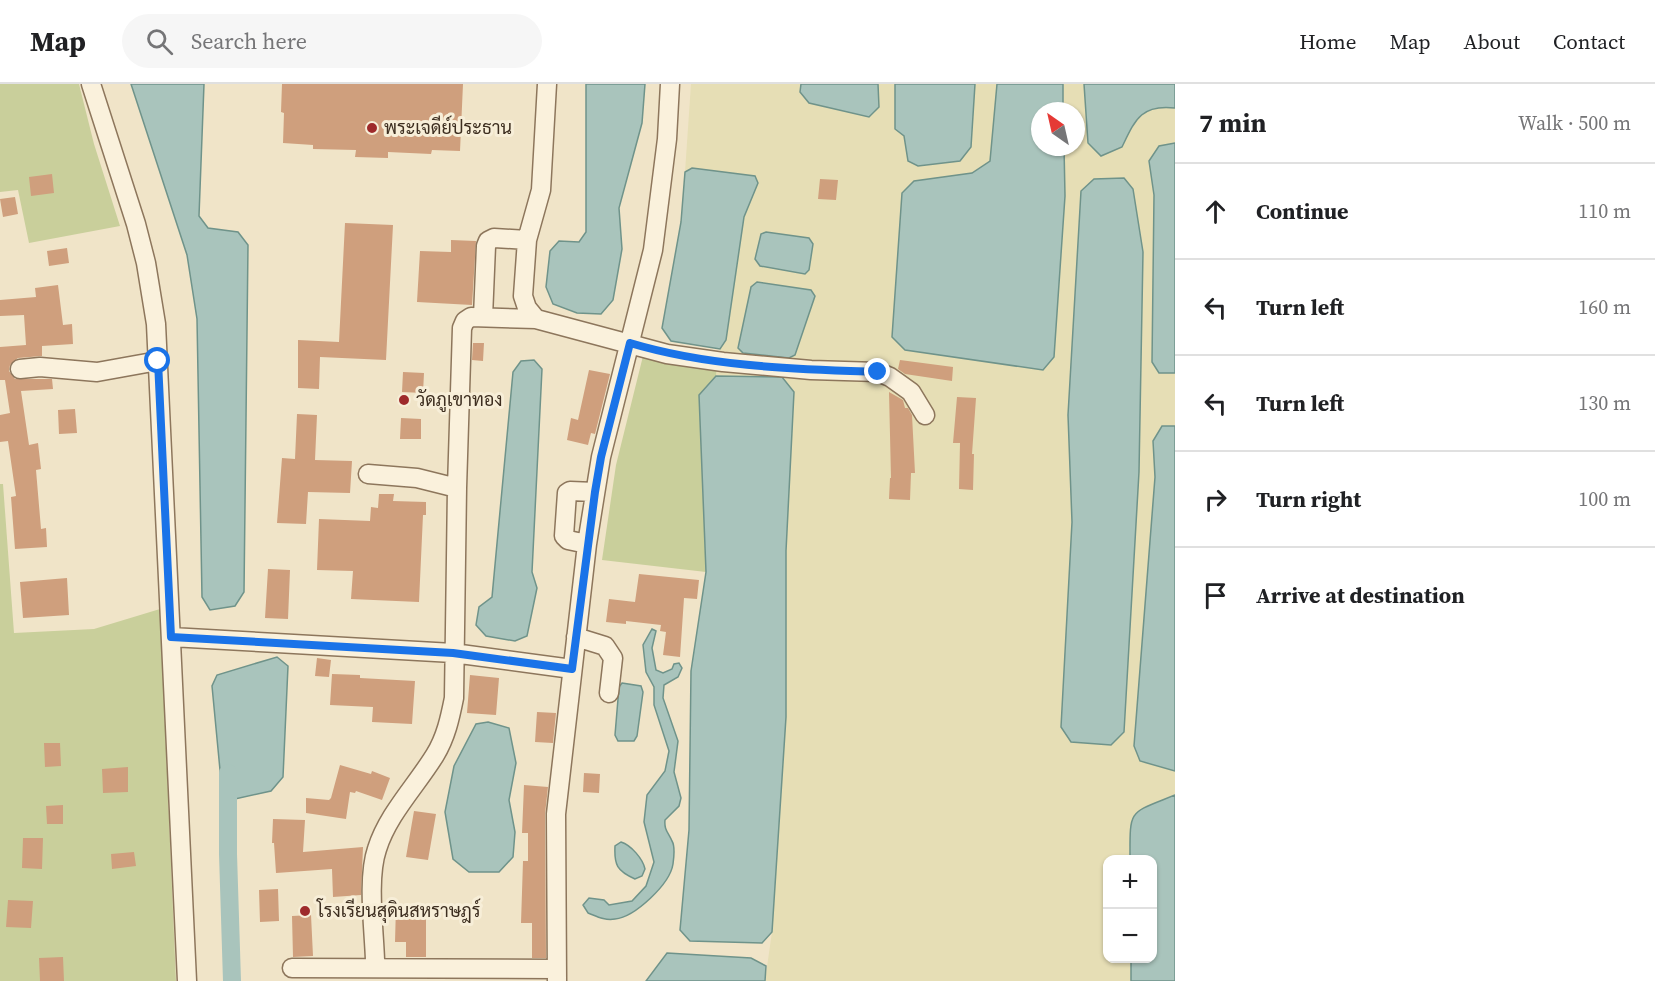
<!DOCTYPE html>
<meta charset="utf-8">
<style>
:root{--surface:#fff;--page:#f6f6f6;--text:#202124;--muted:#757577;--line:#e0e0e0}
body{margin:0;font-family:"Source Serif 4",Sarabun,serif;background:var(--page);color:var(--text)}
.controls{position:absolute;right:18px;bottom:18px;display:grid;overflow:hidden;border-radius:12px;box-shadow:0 2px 4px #0004}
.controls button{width:54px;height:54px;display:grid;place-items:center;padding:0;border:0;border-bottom:2px solid var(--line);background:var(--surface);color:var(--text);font:30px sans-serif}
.compass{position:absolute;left:1031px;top:18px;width:54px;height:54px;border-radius:50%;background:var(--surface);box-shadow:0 2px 4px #0004;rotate:326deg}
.stop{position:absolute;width:18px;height:18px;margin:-14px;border:4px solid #1a73e8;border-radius:50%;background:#fff}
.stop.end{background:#1a73e8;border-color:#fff;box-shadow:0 2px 6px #0008}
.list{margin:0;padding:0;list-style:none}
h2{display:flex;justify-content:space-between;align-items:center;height:78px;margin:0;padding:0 24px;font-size:26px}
h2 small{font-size:20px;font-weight:400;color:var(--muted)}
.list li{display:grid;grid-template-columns:39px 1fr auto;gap:18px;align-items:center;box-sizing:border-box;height:96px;padding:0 24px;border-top:2px solid var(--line)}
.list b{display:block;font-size:22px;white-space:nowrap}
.list em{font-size:20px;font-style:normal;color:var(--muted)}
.icon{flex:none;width:33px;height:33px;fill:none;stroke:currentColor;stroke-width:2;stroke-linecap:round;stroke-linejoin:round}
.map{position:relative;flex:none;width:1175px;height:897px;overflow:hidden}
header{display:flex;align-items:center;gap:36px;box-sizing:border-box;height:84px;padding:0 30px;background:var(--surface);border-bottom:2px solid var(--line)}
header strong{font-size:28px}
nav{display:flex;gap:33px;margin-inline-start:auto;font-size:21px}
.search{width:420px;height:54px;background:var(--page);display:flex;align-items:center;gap:15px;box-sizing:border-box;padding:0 21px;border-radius:33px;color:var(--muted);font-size:22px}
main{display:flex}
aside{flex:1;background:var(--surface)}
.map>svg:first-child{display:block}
.farmland{fill:#e6deb5;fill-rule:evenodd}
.green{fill:#c9cf9b}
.water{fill:#a9c4bc;stroke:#6f938a;stroke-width:1.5}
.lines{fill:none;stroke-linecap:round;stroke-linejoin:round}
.canal{stroke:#a9c4bc;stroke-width:18}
.building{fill:#cf9f7d}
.minor-casing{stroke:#8d765c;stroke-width:21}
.minor{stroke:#faf1dc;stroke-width:18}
.route{stroke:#1a73e8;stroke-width:8}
.poi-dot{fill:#9e2a2b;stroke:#f7eed8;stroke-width:2}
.labels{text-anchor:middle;stroke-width:6;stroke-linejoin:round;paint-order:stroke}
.poi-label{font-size:18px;fill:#3d2e20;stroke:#f7eed8;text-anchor:start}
</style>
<header>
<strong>Map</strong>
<div class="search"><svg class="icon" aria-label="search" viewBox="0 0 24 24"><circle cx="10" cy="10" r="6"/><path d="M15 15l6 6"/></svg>Search here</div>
<nav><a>Home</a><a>Map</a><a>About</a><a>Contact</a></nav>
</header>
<main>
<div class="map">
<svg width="1175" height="897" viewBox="0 0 1175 897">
<rect width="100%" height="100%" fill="#f0e4c8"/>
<path class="farmland" d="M691,0H1084L1088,58L1122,63L1136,33L1159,22L1175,24V897H765L772,848L786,633V467L794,308L782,293L716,292L720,265L726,256L744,133L758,99L685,88ZM1040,27H1076V63H1040ZM1108,776H1152V874H1108Z"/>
<path class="green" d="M0,0H79L94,60L120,142L29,159L18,106L0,108Z
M643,272L717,282L716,292L699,311L706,488L602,476L616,381Z
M0,400H3L14,549L94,545L160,525L176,897H0Z"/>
<path class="water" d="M131,0H204L199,132L208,144L238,148L248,161L244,508L235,522L210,526L202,513L197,235L187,171Z
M586,0H645L642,39L619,124L622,165L613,216L601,230L577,229L553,220L546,203L550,167L559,157L579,158L586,148Z
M801,0H878L879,23L869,33L809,19L800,8Z
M895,0H975L971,63L960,77L918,82L908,77L904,52L895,45Z
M997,0H1063V27H1040V63H1064L1065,112L1054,273L1043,286L905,266L892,253L902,109L914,97L972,89L990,77Z
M1084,0H1175V24C1141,20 1135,36 1122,63L1101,72L1088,59Z
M1175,59V289H1159L1152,278L1154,111L1149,77L1159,62Z
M692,84L755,92L758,99L744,133L726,256L720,265L671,257L662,244L681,138L685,88Z
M1124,94L1133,105L1143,168L1139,388L1124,648L1111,661L1071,658L1061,643L1072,438L1068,331L1081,107L1094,95Z
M766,148L809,154L813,160L809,186L805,190L760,182L755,175L761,150Z
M757,198L811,206L815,212L795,271L789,274L743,269L738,264L751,203Z
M534,276L542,285L532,488L537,504L527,552L515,557L486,552L476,541L479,523L492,513L513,288L521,277Z
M716,292L782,293L794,308L786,467V633L772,848L762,859L690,857L680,846L689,746L691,587L706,488L699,311Z
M1162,342H1175V687L1140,677L1134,662L1155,393L1153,357Z
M652,545L656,547L652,564L656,586L663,589L672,585L674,580L679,579L682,584L678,593L664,601L663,614L678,657L674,688L681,714L679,722L665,736C664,746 668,748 672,757C675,762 674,773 673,780C670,800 635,833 615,835C605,837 596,832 588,829L583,821L589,814L604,816L609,821L632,817L646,802L654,778L644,738L647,711L665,687L669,667L654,621V603L646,588L643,561Z
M277,573L288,582L283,693L271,707L235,715L222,707L212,602L217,591Z
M622,599L641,602L643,608L637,652L634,657H618L615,651L619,603Z
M488,638L509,644L516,679L509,716L515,748L513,773L499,788H469L453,775L445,728L454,682L476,640Z
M1175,711V897H1131V875L1152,874V776L1130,775C1130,724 1128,730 1175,711Z
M621,758C631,761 643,775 645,785L642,792L635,795C617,787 614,781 615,762Z
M667,869L751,874L766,882L765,897H646Z"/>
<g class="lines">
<path class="canal" d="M228,689V770L232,897"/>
</g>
<path class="building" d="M282,0H463L460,67L432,66L431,70L388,68V74L355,73L356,66L313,65V61L283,59L284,29L281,28Z
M52,90L54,109L31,112L29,93Z
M820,95L838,96L836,116L818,115Z
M15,113L18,130L3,133L0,115Z
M345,139L393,141L386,276L320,273L319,305L298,304V256L339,258Z
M451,156L476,157L472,221L417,218L420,167L451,168Z
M67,164L69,179L49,182L47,167Z
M58,201L63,241L72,240L73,260L42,262V272L18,274L10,281L9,287L15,295H52L53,305L21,307L29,361L38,359L41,385L36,386L41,445L46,444L47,463L15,465L11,413L16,412L8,357L0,358V331L10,329L5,296H0V263L26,261L24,231L0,232V216L36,213L35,204Z
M473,259H484L483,277L472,276Z
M900,276L953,283L952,297L905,290L898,285Z
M589,286L610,290L595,350L591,349L588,361L567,356L571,334L578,336Z
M403,288L424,289L423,309L402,308Z
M889,308L903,316L905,324H908L912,331L915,389H911L910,416L889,415L890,394H891Z
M957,313L976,314L972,370H974L973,406L959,405L960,359H953Z
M75,325L77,349L59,350L58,326Z
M297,330L317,331L315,376L352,377L350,409L308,408L306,440L277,439L282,374L295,375Z
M401,334L421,335V355H400Z
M379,410H394L393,417L426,418V431H423L419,518L351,515L353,487L317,486L319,435L370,437L371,423L378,424Z
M268,485L290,486L288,535L265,534Z
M639,490L699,496L697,515L684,514L680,573L663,571L666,548L660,547L661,541L626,537V540L606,538L609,515L635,518Z
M67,494L69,531L23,534L20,498Z
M317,574L331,576L329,593L315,592Z
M332,590L360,591V594L415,597L412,640L372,638L373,623L330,621Z
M470,591L499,594L496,631L467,629Z
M537,628L556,629L553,659L535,658Z
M44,659H60L61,682L45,683Z
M340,681L371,690L372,687L390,694L382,716L356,707L355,709L350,708L346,735L306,729V714L329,716L331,714Z
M128,683V708L103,709L102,685Z
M584,689L600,690L599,709L583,708Z
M524,701L548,703L545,730L546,874H532V839H521L523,777H528V749H522Z
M63,721V740H47L46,722Z
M414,727L436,730L428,776L406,773Z
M273,735L305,736L303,768L363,763L361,811L333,813L332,785L276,789L274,759H272Z
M23,754H43L42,785L22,784Z
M134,768L136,782L112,785L111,770Z
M278,805L279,837L260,838L259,806Z
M8,816L33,817L31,844L6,843Z
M396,822L426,823V873H406V858H395Z
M311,831L313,872L293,873L292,832Z
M63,873L64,897H40L39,874Z"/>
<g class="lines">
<g class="minor-casing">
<path id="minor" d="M91,0L136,140L146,179L156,240L187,897
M547,0L541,106L527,156L523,212L527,224L536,235L667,270L723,278L811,286L878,288L890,293L911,308L925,331
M483,233L486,162L488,157L494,154L527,156
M20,285L40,283L97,288L158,277
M368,390L417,394L457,404
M587,460L568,456L564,452L567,409L570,407L595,408
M171,553L453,569L572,585
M576,553L605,562L613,574L609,609
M377,883L375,876C374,845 367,794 377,765C388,730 416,702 435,671C446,653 450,634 454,614L457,404L462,244L465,237L471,233L536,235
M292,884L556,885
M557,897L556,730L587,460L601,373L653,166L667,55L670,0"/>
</g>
<use href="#minor" class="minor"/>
</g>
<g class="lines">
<path class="route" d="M158,277L171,553L453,569L572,585L595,408L601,373L630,259C710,283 795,285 878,288"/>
</g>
<g class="poi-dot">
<circle cx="372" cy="44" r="6"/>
<circle cx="404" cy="316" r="6"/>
<circle cx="305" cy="827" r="6"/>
</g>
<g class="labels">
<g class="poi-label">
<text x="384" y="50">พระเจดีย์ประธาน</text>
<text x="416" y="322">วัดภูเขาทอง</text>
<text x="317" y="833">โรงเรียนสุดินสหราษฎร์</text>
</g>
</g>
</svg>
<div class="controls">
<button>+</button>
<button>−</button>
</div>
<svg class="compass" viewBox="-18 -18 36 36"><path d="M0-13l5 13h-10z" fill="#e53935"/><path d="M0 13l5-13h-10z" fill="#757577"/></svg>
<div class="stop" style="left:158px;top:277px"></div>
<div class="stop end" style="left:878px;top:288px"></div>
</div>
<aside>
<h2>7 min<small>Walk · 500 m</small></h2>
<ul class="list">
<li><svg class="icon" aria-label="ahead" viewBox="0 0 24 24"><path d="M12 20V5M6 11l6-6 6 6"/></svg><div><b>Continue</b></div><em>110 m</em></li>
<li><svg class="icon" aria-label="left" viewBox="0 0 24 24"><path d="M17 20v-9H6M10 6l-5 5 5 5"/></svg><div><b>Turn left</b></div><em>160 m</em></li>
<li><svg class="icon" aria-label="left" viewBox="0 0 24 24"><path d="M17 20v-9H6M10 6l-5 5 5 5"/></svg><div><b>Turn left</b></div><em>130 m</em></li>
<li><svg class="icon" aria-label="right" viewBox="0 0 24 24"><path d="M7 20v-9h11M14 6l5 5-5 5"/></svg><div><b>Turn right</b></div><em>100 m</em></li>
<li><svg class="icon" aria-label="arrive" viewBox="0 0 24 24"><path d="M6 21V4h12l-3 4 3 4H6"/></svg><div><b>Arrive at destination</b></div></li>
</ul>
</aside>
</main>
